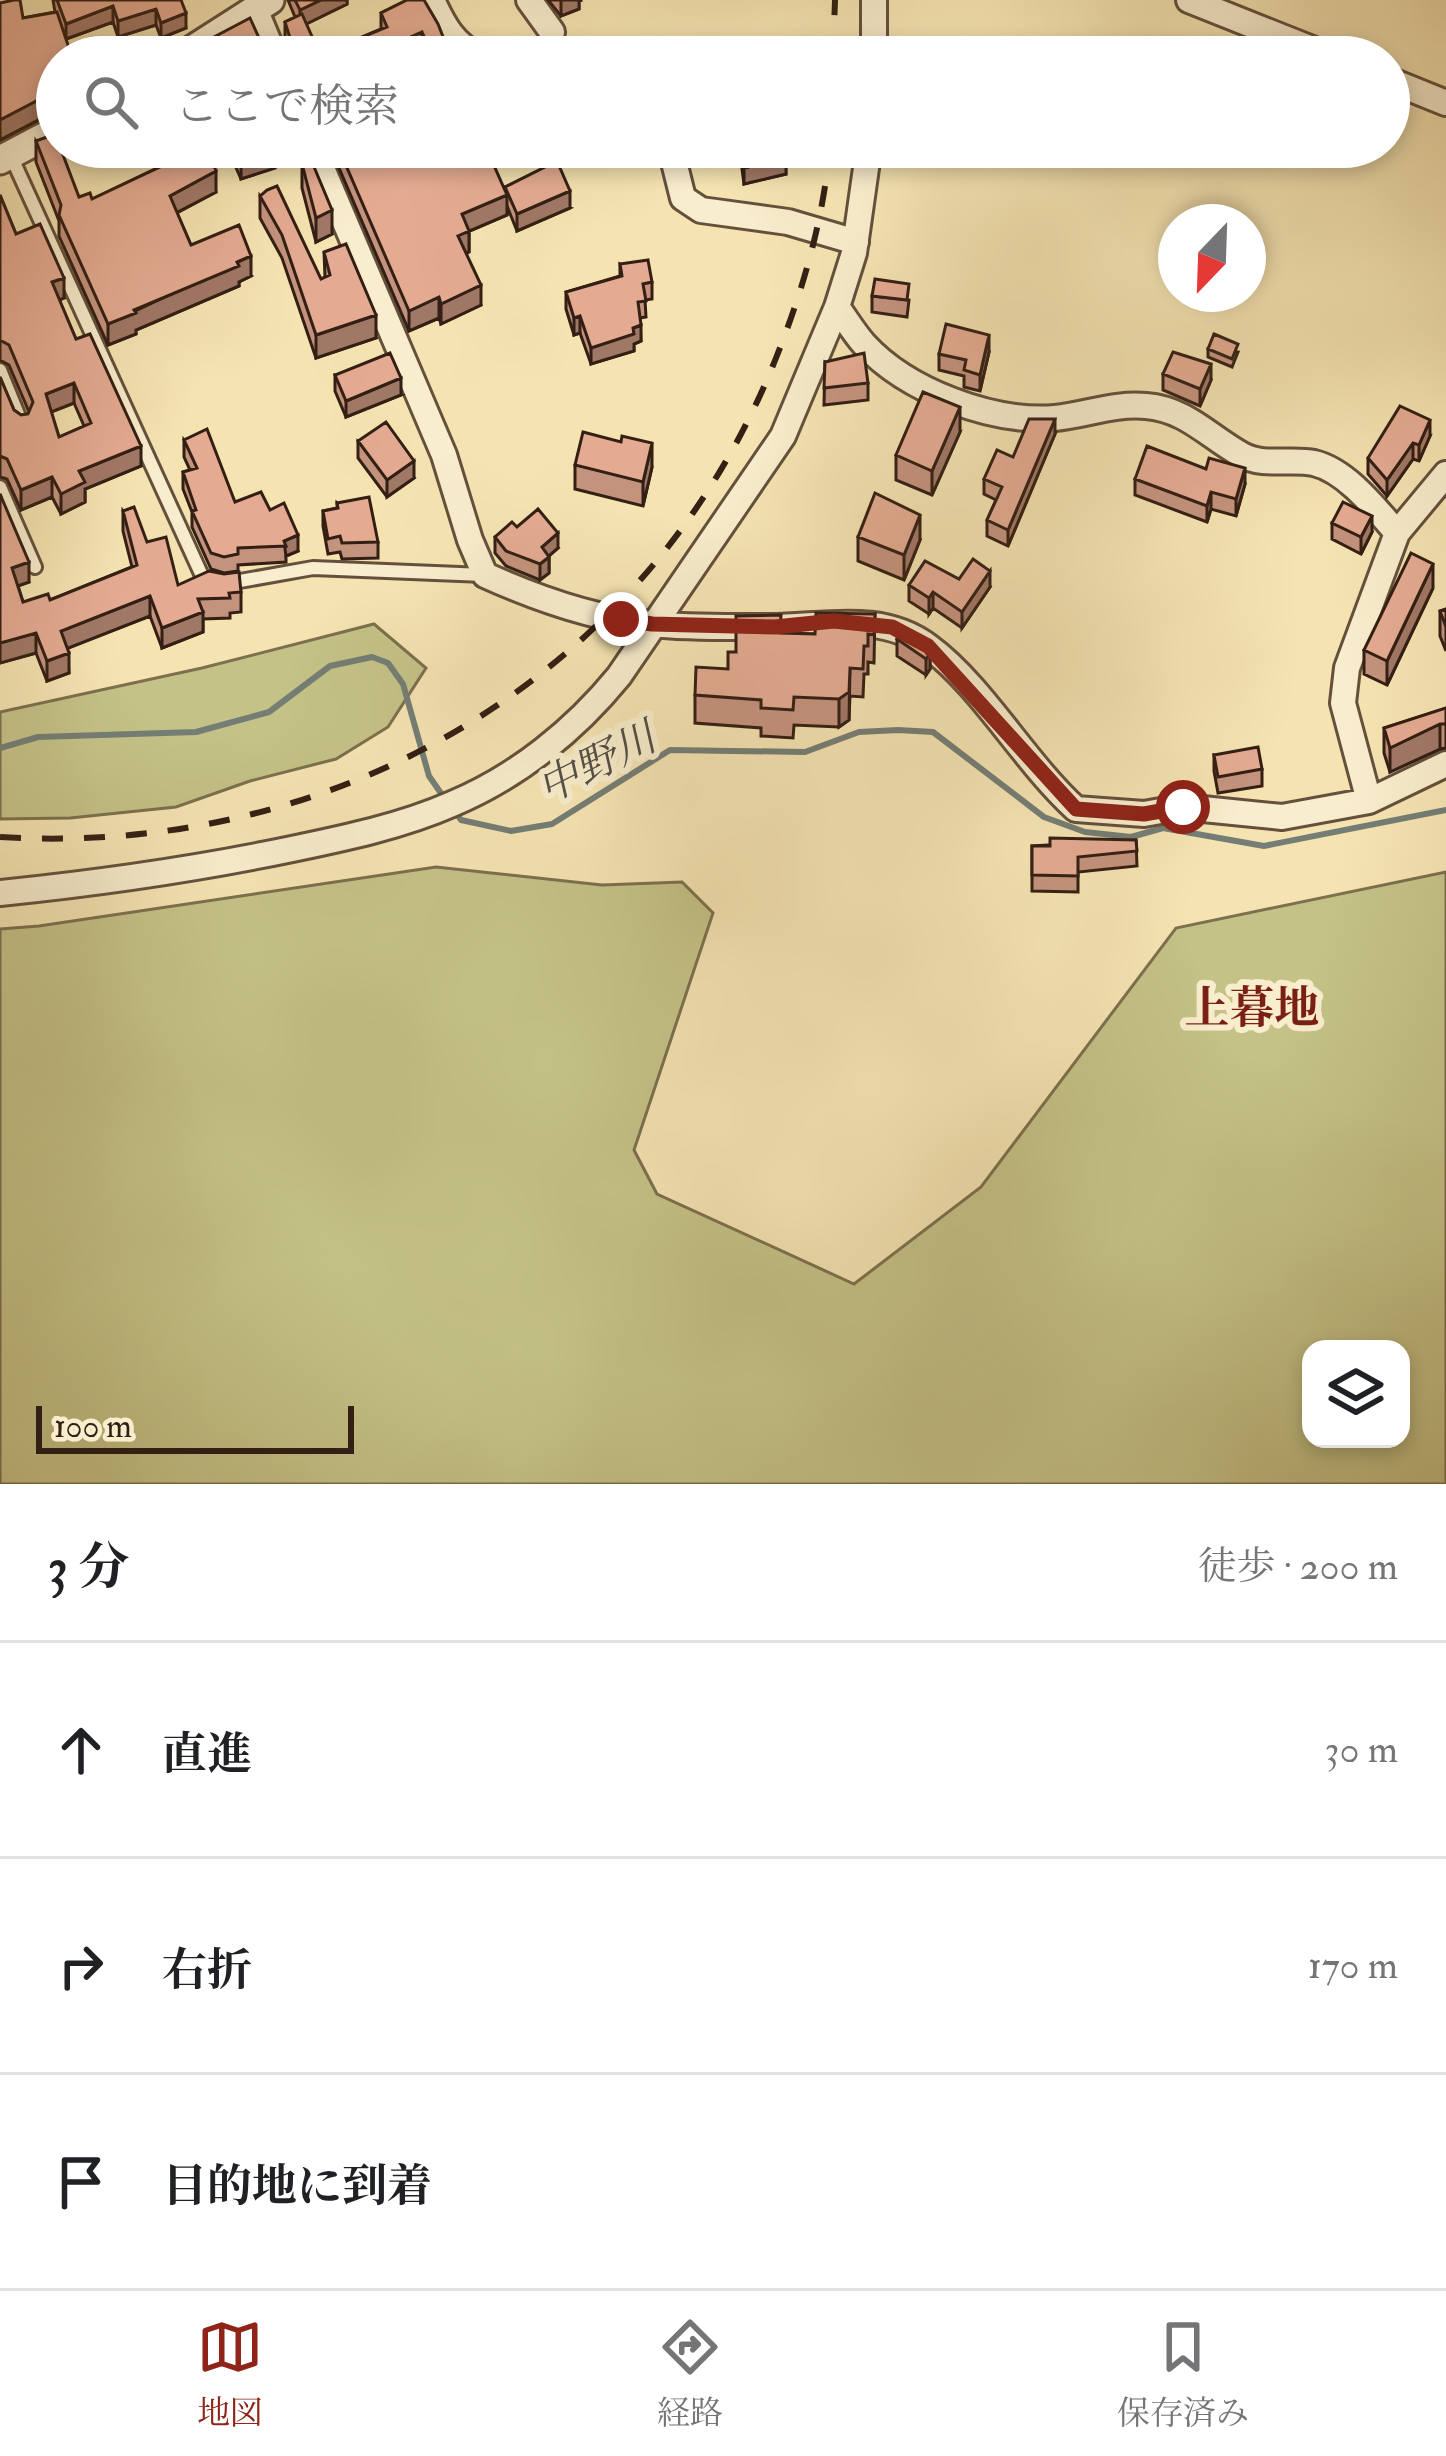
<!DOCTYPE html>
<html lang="ja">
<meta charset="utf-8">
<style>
:root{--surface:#fff;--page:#f2f2f2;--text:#202124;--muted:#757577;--line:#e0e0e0;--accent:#8f2418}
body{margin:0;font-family:"IM FELL Double Pica","Noto Serif JP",serif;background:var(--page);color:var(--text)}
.controls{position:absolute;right:36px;bottom:36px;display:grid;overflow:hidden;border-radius:24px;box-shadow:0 6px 18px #0003}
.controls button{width:108px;height:108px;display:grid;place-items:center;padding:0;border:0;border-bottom:3px solid var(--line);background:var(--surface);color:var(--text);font:60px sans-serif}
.compass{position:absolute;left:1158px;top:204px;width:108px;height:108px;border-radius:50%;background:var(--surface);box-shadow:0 6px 18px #0003;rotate:203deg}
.scale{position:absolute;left:36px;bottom:30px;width:318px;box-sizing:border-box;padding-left:12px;border:6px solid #331f14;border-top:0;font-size:33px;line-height:42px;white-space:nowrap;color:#331f14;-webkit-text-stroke:9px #f8edcd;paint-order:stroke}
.stop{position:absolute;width:36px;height:36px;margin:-27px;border:9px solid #8f2418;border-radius:50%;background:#fff}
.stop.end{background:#8f2418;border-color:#fff;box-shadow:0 3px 12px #0008}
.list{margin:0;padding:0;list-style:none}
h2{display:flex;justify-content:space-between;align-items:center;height:156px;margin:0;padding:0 48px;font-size:51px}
h2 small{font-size:39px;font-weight:400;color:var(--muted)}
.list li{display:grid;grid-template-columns:78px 1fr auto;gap:36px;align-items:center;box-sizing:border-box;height:216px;padding:0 48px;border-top:3px solid var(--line)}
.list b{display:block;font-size:45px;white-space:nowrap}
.list em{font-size:39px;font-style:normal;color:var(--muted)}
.icon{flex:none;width:66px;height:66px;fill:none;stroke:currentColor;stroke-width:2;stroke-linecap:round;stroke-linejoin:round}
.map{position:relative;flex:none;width:1446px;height:1484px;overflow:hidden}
.search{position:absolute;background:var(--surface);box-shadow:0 6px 18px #0003;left:36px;right:36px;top:36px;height:132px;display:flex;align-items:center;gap:30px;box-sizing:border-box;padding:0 42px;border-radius:66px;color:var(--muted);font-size:45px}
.sheet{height:804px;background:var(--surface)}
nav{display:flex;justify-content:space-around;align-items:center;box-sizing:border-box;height:168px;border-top:3px solid var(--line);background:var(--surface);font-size:33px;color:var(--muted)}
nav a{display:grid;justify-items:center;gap:6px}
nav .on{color:var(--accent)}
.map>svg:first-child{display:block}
.green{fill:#c4c287;stroke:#7c704e;stroke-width:3;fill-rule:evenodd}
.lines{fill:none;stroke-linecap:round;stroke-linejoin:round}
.stream{stroke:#747e75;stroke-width:6}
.service-casing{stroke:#64503c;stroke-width:18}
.minor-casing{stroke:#64503c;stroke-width:30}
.tertiary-casing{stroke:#64503c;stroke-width:33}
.service{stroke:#f8edcd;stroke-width:12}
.minor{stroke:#f8edcd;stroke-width:24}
.tertiary{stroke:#f8edcd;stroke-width:27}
.rail{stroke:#331f14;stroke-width:6;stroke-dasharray:21 21;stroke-linecap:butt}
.wall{fill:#c4937e;stroke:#331f14;stroke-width:3;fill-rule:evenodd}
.shaded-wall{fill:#a07866;stroke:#331f14;stroke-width:3}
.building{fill:#e4ab92;stroke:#331f14;stroke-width:3;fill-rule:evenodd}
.route{stroke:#8f2418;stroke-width:15}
.labels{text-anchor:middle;stroke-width:12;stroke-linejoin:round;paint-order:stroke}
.water-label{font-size:42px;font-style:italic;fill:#534e44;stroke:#f8edcd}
.quarter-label{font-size:45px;font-weight:bold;fill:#7a1f14;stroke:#f8edcd}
</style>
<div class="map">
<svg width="1446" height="1484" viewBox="0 0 1446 1484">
<rect width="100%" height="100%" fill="#f5e4b2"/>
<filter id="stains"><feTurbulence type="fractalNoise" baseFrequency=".00167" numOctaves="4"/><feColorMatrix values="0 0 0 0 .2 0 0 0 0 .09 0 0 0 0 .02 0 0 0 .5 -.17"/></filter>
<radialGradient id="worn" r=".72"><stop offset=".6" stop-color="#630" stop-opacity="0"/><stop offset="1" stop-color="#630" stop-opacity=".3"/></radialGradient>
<path class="green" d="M374,624L426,668L388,727L336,759L250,781L176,807L70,818L0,819V712L202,668Z
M436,867L602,885L682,882L713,913L634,1150L657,1194L854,1284L981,1187L1176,928L1446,872V1484H0V929L39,926ZM1311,1349H1401V1439H1311Z"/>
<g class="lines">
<path class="stream" d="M0,748L38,737L196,732L269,712L330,666L372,657L388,663L403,684L429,776L445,799
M453,809L461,820L511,831L552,824L670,750L805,752L859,732L898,730L933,732L1044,817L1085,832L1131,837L1163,828L1264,846L1446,810"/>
<g class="service-casing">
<path id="service" d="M11,156L203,578L223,584L313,568L484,575
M0,370L22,424
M0,487L35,567"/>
</g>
<g class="minor-casing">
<path id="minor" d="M432,0C444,26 453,43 479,57
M529,0L552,32
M874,0V57
M1189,0L1332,57
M255,9L275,57
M1389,80L1446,103
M313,147L444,455L470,540L485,575C536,598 596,619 651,624C690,628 731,627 770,627C824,627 882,611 929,647C982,686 1025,763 1076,809L1144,814L1183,807L1282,817L1369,801L1446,764
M662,147L673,158L683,198L701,210L788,222L856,242
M837,307C846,319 854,333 864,344C907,391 992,423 1055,418C1086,415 1114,403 1146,406C1186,409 1209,437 1242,455C1264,467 1291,458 1314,463C1347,471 1376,509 1397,533
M1369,801L1343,703L1347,668L1397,533L1446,474
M0,893C98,883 196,869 292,849C345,838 402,826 452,804C517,777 575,730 619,676L783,436L837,307L854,253L869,147"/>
</g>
<g class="tertiary-casing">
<path id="tertiary" d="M181,57L270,0
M0,160L57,130"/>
</g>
<use href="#service" class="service"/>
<use href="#minor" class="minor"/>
<use href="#tertiary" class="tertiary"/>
<path class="rail" d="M833,57L835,0
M0,837C337,858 650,676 776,358C803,290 823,221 830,147"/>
</g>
<path class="wall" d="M53,0H181L186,28L161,38L156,25L118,37L113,22L66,39L57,57V105L42,110V118L0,140V3L23,18L55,12Z
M288,0H347V4L306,24L314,57H285L288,48L285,38V22L295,17Z
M407,0L451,57H424L422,52L410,57H329V51L381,29V13Z
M548,0H582L579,1V9L561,16Z
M36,141L79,197L92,199L157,168L146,147H206L216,192L177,213L191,245L251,276L239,282V286L136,330V334L108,345L59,236V221L36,162Z
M227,147H297L275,157V168L241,179Z
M330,147H502L495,150V169L505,192V187L570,208L517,231L507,206V215L469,231V252L466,253L481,305L441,324L439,318L409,331Z
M739,147H785L786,174L744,184Z
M302,164L332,234L316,242L302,188Z
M0,195L16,234L64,298L59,300L76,339L141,466L85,489V502L61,514L52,497L21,510L7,479L0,477V377L14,410L21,415L28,414L29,412L9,365L0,360ZM74,403L84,426L59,437L51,412Z
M260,196L321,279L325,277L324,252L376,338L316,358L282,258L260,218Z
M620,264L652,282V299L645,300L646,317L640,318L641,341L634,344V351L591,364L580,333L574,335L566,309V292L620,276Z
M872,296L909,300L907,317L872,312Z
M1208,349L1238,352L1232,367L1208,357Z
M989,352L980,391L964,387V376L939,370V354Z
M825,362L868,383V400L824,405Z
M1163,374L1211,380L1200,406L1163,390Z
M335,375L401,395L346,417L335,391Z
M960,432L932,495L896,480V455Z
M1055,434L1008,546L987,536V520L996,500L984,494V479L1013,457Z
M1430,436L1419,461L1413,459L1387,496L1368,474V458Z
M184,440L235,502L270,510L298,551L286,556V562L238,565V571L224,573L211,569L192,527V512L183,489V472L190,470L184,457Z
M358,441L414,478L387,497L358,458Z
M621,442L652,467L643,506L575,489V465Z
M1135,479L1245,484L1236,516L1211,509L1207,522L1135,495Z
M0,494L29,582L18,586L23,602L50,600L132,567L123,531V511L178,585L241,592V612L230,613V618L203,619V632L162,648L150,616L67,648L69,673L47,681L36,653L0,663Z
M337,503L378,542V558L342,559L340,552L328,554L323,526V511L337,508Z
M1332,523L1372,532L1361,554L1332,539Z
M517,527L558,548L549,556V573L540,580L506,566L495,553V537Z
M858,537L920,540L904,580L858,561Z
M959,579L990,587L962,628L933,608L929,614L909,601V585Z
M1433,588L1387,685L1364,674V650Z
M1446,609V651L1440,636V611Z
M875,614L874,663L868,662V674H864L863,697L850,696L849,720L839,727L794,725L793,738L761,736V728L695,723V695L728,669L736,652L781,633L815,634Z
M897,639L930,653V669L926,675L897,656Z
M1446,708V748L1440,749L1390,772L1384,753V728Z
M1214,755L1262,769V786L1218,793L1214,771Z
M1136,840L1137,866L1078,872V892L1032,891V846Z"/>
<path class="shaded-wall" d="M321,0H347V4L300,27V10Z
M561,0H582L579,1V9L561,16Z
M113,6V22L66,39V24Z
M156,9V25L118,37V21Z
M186,13V28L161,38V23Z
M422,32V52L410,57H370V55Z
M314,41V57H285V53Z
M57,85V105L42,110V118L0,140V120L39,91Z
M271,147H297L275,157V168L241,179V158Z
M488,147H502L495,150V169L488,172Z
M536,147H565L536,159Z
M786,157V174L744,184V168Z
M216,171V192L170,216V196Z
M570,191V208L517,231V214Z
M507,195V215L465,233L469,231V252L458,256V236L462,214Z
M332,210V234L316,242V218Z
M251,256V276L239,282V286L136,330V334L108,345V324Z
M64,278V298L52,303V282Z
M481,285V305L441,324V304Z
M439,297V318L409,331V311Z
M376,315V338L316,358V335Z
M580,316V333L574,335V318Z
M641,325V341L634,344V351L591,364V348Z
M989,335V352L980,391V375Z
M1211,364V380L1200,406V389Z
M401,378V395L346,417V401Z
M74,383V403L46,414V394Z
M960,407V432L932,495V471Z
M1055,419V434L1008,546V530Z
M1430,420V436L1419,461V445Z
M652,443V467L643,506V482Z
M1413,443V459L1387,496V480Z
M141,446V466L85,489V502L61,514V494L79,471Z
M414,461V478L387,497V480Z
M1245,468V484L1236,516V499Z
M52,477V497L21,510V490Z
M1211,492V509L1207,522V506Z
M920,515V540L904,580V555Z
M1372,516V532L1361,554V537Z
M558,533V548L542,562V547Z
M298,535V551L286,556L284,541Z
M549,557V573L540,580V564Z
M29,562V582L12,588V568Z
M1433,564V588L1387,685V661Z
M990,571V587L962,628V612Z
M933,592V608L929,614V598Z
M150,596V616L61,651V631Z
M203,612V632L162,648V628Z
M36,633V653L0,663V643Z
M69,653V673L47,681V661Z
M930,653V669L926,675V659Z
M850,668L849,720L839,727V699Z
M1440,724V749L1390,772V748Z"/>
<path class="building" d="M14,0H20L23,18L57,12L72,57H57V85L39,91L42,98L0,120V3Z
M57,0H181L186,13L161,23L156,9L118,21L113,6L66,24Z
M295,0H321L300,10Z
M407,0H424L438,24L451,57H433L422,32L370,55L371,57H332L329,51L387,27L381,13Z
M302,14L314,41L285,53L291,41L285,22Z
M250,18L264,49L276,52L278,57H176Z
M55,134L57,147H60L79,197L90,193L92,199L166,164L157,147H206L216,171L170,196L191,245L239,225L251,256L237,262L239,266L134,310L136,313L108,324L59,215L61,205L36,141Z
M236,147H275L241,158Z
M338,147H495V149L488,152L507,195L462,214L469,231L458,236L481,285L441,304L439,297L409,311Z
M741,147H785L786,157L744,168Z
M557,161L570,191L517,214L505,187Z
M312,162L332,210L316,218L302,164Z
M277,186L321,279L330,275L324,252L346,244L376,315L316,335L282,235L260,196L267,190Z
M0,195L16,234L40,224L64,278L52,282L76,339L90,334L141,446L79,471L85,482L61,494L52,477L21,490L7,459L0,456V377L14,410L21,415L28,414L33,402L9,345L0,340ZM74,383L91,423L59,437L46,394Z
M648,260L652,282L643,284L646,301L638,302L641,325L633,328L634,334L591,348L580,316L574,318L566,292L622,276L620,264Z
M875,279L909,284L907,300L872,296Z
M946,324L989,335L980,375L964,370L966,360L939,354Z
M1214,334L1238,344L1232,359L1208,349Z
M1173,352L1211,364L1200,389L1163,374Z
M390,353L401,378L346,401L335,375Z
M864,353L868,383L824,388L825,362Z
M923,392L960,407L932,471L896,455Z
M1400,406L1430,420L1419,445L1413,443L1387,480L1368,458Z
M1029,419H1055L1008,530L987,520L1002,487L984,479L997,450L1013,457Z
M386,422L414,461L387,480L358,441Z
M207,429L235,502L261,492L270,510L284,503L298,535L284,541L286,546L238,548V554L224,557L211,553L192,511L196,510L183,472L197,468L184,440Z
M583,432L621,442L622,436L652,443L643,482L575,465Z
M1147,446L1206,469L1209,458L1245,468L1236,499L1211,492L1207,506L1135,479Z
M875,493L920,515L904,555L858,537Z
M0,494L29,562L12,568L23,602L48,594L50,600L137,565L123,511L134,507L147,542L166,537L178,585L209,571L224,574L239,572L241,592L229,593L230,598L198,599L203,612L162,628L150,596L61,631L69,653L47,661L36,633L0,643Z
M369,497L378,542L342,543L340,536L328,539L323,511L338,508L337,503Z
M1343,502L1372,516L1361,537L1332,523Z
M538,509L558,533L542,547L549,557L540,564L506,551L495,537L512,522L517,527Z
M1411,553L1433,564L1387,661L1364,650Z
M973,559L990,571L962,612L933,592L929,598L909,585L925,561L959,579Z
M1446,609V627L1440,611Z
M816,613L875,614L874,635L868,634V646H864L863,669L850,668L849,692L839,699L794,697L793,710L761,708V700L695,695L696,667L728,669V652H736V616L781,615L780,633L815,634Z
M901,633L930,653L926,659L897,639Z
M1446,708V724H1440L1390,748L1384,728Z
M1258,747L1262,769L1218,777L1214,755Z
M1050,838L1136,840L1137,851L1078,857V876L1032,875V846H1050Z"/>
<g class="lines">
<path class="route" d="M621,619L652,624L775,627L834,621L892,627L928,646L1076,809L1144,814L1183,807"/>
</g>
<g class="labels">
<g class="water-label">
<text transform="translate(596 762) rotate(-27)" y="15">中野川</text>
</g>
<g class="quarter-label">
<text x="1252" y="1023">上暮地</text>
</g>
</g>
<rect width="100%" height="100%" filter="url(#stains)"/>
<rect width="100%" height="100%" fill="url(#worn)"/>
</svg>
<div class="controls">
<button><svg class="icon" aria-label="layers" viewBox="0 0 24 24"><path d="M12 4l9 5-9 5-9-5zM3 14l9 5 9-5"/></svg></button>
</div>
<svg class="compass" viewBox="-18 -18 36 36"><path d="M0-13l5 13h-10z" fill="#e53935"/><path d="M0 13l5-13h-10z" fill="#757577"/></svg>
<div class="scale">100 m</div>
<div class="stop" style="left:1183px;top:807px"></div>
<div class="stop end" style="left:621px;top:619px"></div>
<div class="search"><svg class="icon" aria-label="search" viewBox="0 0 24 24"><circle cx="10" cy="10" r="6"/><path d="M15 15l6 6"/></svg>ここで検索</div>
</div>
<section class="sheet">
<h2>3 分<small>徒歩 · 200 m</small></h2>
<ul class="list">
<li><svg class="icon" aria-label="ahead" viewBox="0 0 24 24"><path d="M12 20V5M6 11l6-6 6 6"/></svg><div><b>直進</b></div><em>30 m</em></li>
<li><svg class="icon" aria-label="right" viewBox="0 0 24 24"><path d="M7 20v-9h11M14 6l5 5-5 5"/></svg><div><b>右折</b></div><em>170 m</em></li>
<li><svg class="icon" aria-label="arrive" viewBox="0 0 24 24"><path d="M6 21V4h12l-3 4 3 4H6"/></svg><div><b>目的地に到着</b></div></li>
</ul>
</section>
<nav>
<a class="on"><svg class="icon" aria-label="map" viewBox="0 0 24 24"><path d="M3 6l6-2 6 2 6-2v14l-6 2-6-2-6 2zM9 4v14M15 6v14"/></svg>地図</a>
<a><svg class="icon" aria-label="directions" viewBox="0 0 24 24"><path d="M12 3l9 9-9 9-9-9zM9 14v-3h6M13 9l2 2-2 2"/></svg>経路</a>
<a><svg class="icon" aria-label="saved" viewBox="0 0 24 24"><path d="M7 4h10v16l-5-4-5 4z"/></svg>保存済み</a>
</nav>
